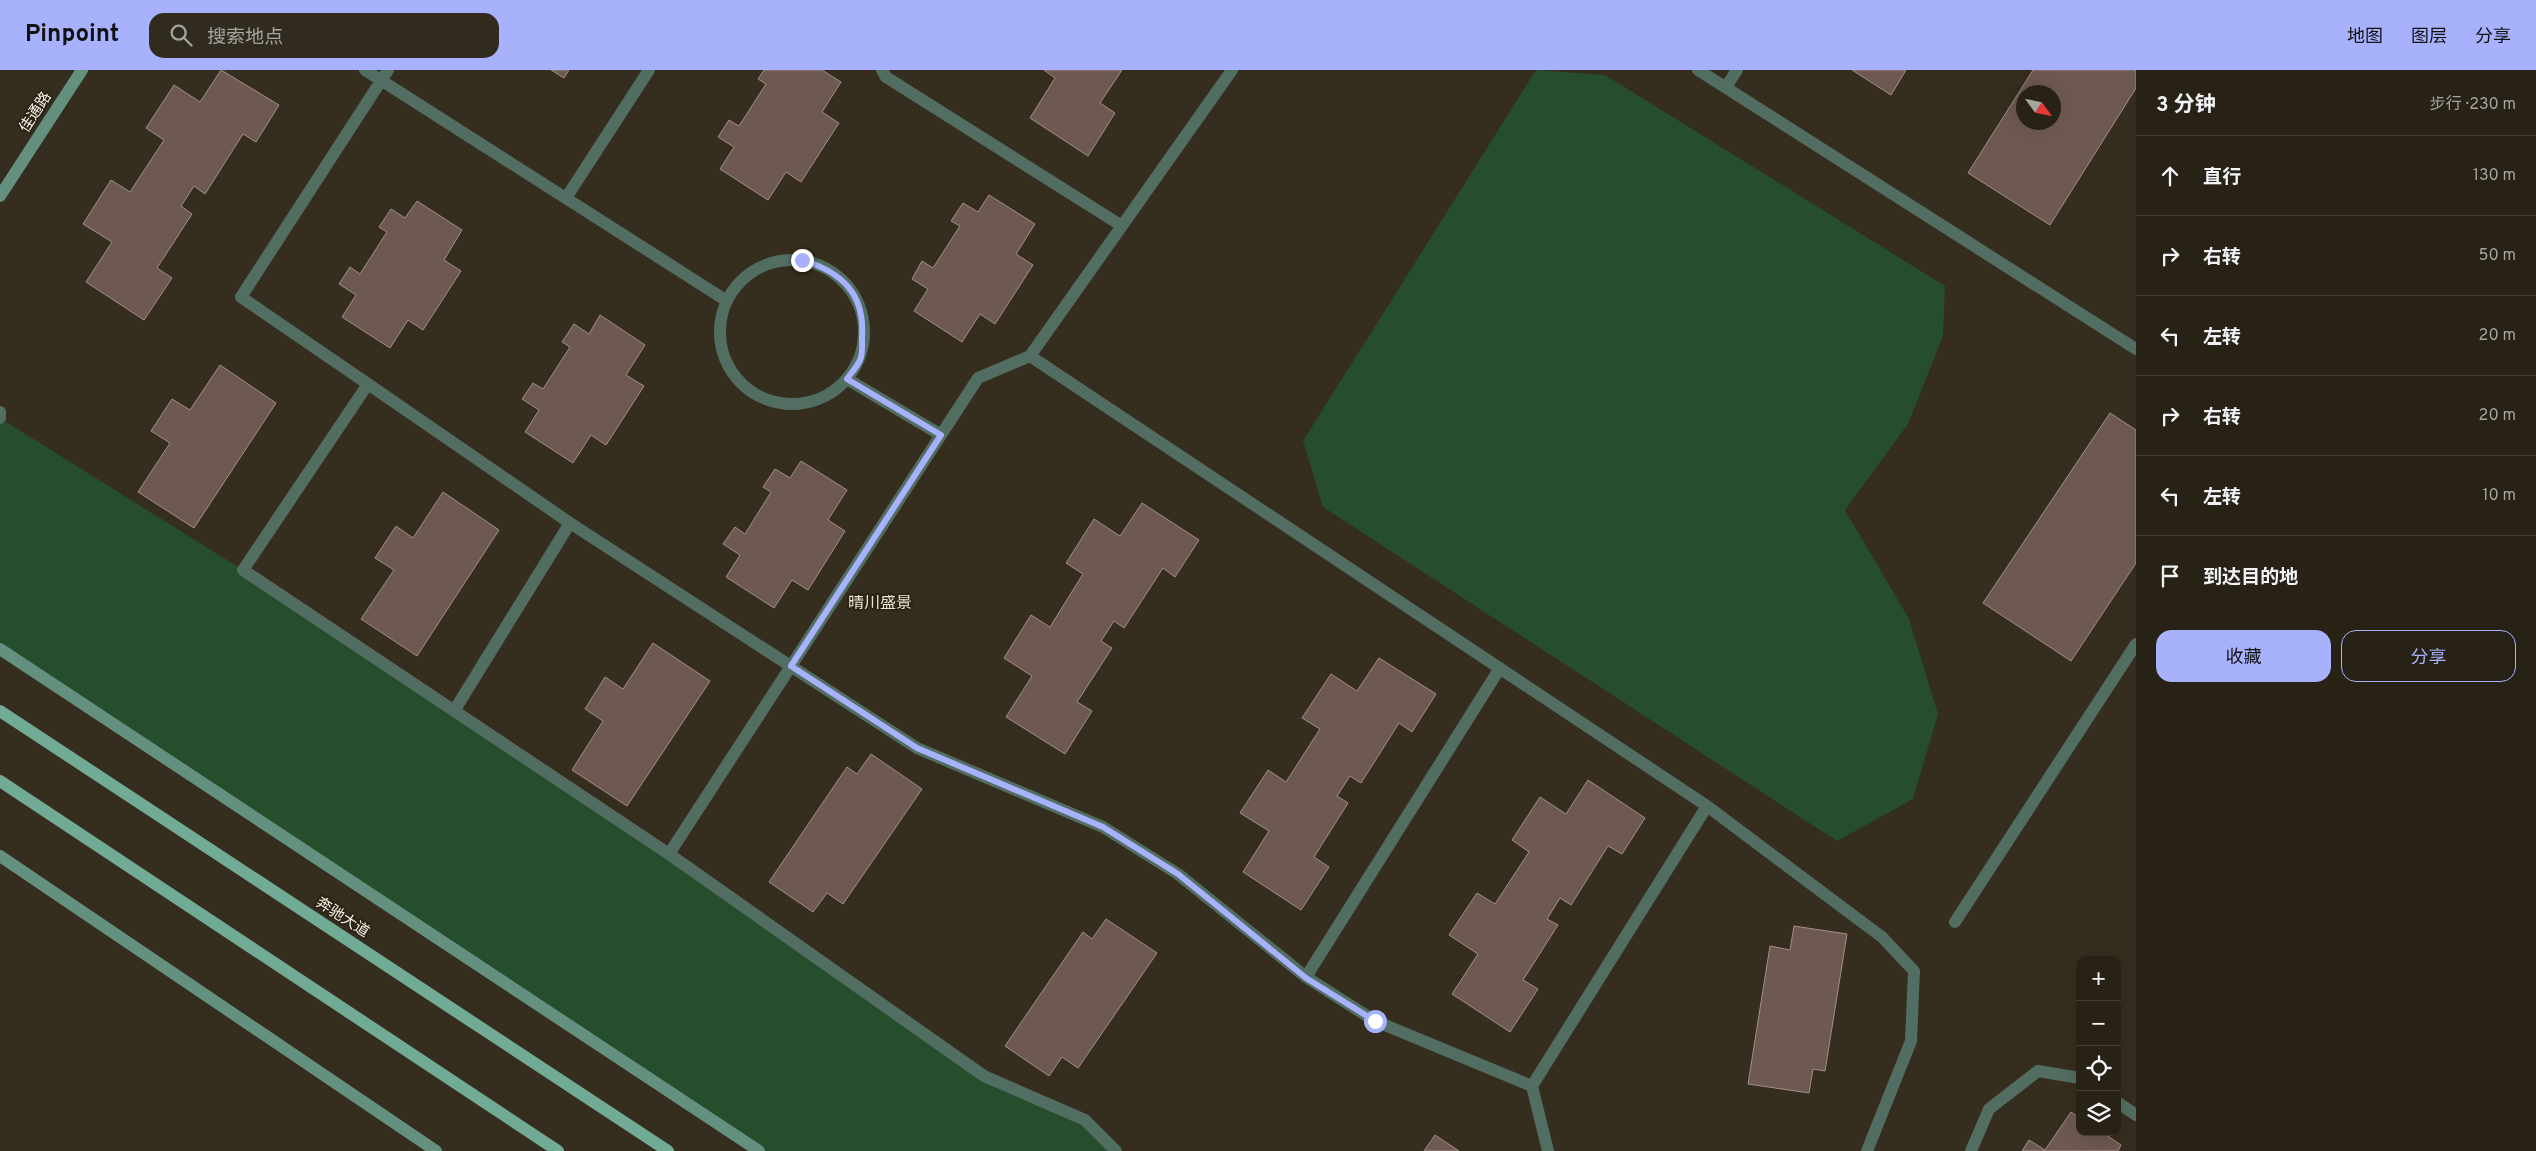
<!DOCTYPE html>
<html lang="zh">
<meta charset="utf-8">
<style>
:root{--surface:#282216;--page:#302a1f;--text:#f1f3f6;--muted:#a5a4a1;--line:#443f35;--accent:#a7b1fc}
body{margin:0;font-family:Overpass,"Noto Sans SC",sans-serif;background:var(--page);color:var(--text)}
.controls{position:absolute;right:15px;bottom:15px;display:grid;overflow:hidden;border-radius:10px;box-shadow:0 5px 20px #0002}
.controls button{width:45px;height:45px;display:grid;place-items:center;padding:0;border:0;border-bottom:1px solid var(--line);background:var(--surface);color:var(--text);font:25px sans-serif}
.compass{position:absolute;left:2016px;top:15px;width:45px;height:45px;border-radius:50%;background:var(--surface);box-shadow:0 5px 20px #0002;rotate:123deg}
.stop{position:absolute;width:15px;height:15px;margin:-11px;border:4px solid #a7b1fc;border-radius:50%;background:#fff}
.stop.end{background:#a7b1fc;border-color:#fff;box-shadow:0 1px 5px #0008}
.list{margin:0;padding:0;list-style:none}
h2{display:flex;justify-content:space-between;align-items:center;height:65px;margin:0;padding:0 20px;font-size:21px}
h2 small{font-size:16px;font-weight:400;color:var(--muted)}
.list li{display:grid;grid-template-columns:32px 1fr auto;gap:15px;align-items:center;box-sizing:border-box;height:80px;padding:0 20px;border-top:1px solid var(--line)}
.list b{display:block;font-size:19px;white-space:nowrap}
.list em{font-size:16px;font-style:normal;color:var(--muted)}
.actions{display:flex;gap:10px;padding:15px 20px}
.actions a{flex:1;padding:11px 0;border:1px solid var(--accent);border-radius:15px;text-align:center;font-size:18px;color:var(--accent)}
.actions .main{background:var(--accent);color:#111}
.icon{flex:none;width:28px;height:28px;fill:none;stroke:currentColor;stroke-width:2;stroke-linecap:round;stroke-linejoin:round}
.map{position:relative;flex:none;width:2136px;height:1081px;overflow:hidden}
header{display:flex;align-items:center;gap:30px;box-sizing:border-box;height:70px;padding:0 25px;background:var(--accent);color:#111}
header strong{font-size:24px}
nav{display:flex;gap:28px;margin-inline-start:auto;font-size:18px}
.search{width:350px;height:45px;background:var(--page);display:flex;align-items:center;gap:12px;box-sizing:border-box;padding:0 18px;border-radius:15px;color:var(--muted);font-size:19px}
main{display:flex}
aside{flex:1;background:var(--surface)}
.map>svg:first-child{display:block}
.green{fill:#274e2c}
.building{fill:#6e5952;stroke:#a58e87;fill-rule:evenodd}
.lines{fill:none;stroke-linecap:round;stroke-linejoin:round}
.lane{stroke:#526d62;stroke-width:12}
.secondary{stroke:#64907f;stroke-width:12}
.primary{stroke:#71ab96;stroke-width:12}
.route{stroke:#a7b1fc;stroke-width:6}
.labels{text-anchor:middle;stroke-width:4;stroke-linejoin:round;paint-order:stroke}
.street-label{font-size:15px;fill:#f7f2e8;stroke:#2b2313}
.neighbourhood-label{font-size:16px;fill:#ece2cd;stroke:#2b2313}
</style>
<header>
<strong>Pinpoint</strong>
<div class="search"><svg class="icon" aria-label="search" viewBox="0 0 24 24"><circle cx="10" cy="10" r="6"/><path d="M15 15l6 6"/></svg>搜索地点</div>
<nav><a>地图</a><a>图层</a><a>分享</a></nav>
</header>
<main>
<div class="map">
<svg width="2136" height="1081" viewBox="0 0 2136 1081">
<rect width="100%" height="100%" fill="#352d1d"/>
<path class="green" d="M1536,0L1605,5L1945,216L1943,266L1908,354L1845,440L1909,549L1938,644L1913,729L1837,771L1323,437L1303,371Z
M0,348L243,500L984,1006L1085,1050L1116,1081H749L0,580Z"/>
<path class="building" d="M221,0L279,35L256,72L243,64L205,124L194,116L181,136L192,144L157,198L172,208L144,250L86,212L112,172L83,154L111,110L130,122L164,70L146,58L174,15L200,32Z
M551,0H569L564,8Z
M764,0H822L841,12L822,42L839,53L801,112L786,102L768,130L720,99L734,77L718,67L729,50L739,56L766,14L758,9Z
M1044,0H1122L1100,33L1115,43L1088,86L1030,48L1055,8Z
M1852,0H1906L1891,25Z
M2033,0H2136V18L2050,155L1968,103ZM2024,22H2054V52H2024Z
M989,125L1035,154L1016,184L1033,195L995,254L980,244L962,272L914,241L928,219L912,209L922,191L933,198L960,156L951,151L963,133L978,142Z
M417,131L462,160L444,190L461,201L423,260L408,250L390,278L342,247L356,225L339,214L350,197L360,204L387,162L379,157L391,139L405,148Z
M600,245L645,275L626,305L644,316L606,375L591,365L573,393L525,362L539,340L522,329L533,313L543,319L570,277L562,272L574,254L589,264Z
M220,295L276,333L194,458L138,422L170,373L151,361L172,329L190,340Z
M2110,343L2136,360V493L2071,591L1983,533Z
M801,391L847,420L828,450L845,461L808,520L792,510L774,538L726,507L740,485L723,474L735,457L745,464L771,422L763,417L775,399L790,408Z
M443,422L499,460L417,586L361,549L394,500L375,488L396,456L413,468Z
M1142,433L1199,470L1175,507L1163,498L1124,558L1114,551L1101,571L1112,578L1077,632L1092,641L1065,684L1006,647L1032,606L1004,588L1031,545L1050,557L1083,504L1066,493L1094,449L1120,466Z
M653,573L710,611L627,736L572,700L603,651L585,639L605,607L623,619Z
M1379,588L1436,624L1412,662L1399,653L1361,713L1350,706L1337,726L1348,733L1314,787L1329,797L1301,840L1243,802L1269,761L1240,743L1268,700L1286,712L1320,659L1302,648L1331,604L1357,621Z
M871,684L922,719L843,834L827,823L813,842L769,812L847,697L857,704Z
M1588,710L1645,748L1622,784L1608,776L1571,835L1560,828L1547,849L1558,855L1523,910L1538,919L1510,962L1452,924L1478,884L1449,865L1477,823L1495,834L1529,782L1512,770L1540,727L1566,744Z
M1106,849L1157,883L1078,998L1062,987L1049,1006L1005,976L1083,862L1092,869Z
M1794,856L1847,864L1825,1001L1813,999L1809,1023L1748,1014L1770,876L1790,880Z
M2071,1042L2080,1048V1062H2102L2121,1075L2118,1081H2022L2029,1070L2045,1080Z
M1435,1065L1459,1081H1424Z"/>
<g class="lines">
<path class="lane" d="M365,0L727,231
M388,0L241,227L368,314L243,500L669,784L978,308L1030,286L1232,0
M882,0L886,7L1122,156
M1698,0L2136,279
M1726,17L1737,0
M566,128L649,0
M720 262a72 72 0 1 1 144 0a72 72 0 1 1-144 0Z
M1030,286L1707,736L1882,867L1914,901L1911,971L1867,1081
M847,309L941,365
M368,314L570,453L917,678L1103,757L1178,804L1306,907L1375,951L1532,1016
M0,342V348
M454,641L570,453
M669,784L984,1006L1085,1050L1116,1081
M1955,852L2136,574
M1306,907L1500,598
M2117,1032L2136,1045
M1548,1081L1532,1016L1707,736
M1971,1081L1989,1039L2038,1001L2080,1008"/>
<path class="secondary" d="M0,126L82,0
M0,579L759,1081
M0,786L436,1081"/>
<path class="primary" d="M0,641L668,1081
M0,711L558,1081"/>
</g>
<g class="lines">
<path class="route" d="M802,190C842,202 865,224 862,267C862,274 863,284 860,290C857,297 851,303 847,309L941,365L791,596L917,678L1103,757L1178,804L1306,908L1375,951"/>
</g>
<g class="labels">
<g class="street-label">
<text transform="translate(35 42) rotate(-57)" y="5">佳通路</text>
<text transform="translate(343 847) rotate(33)" y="5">奔驰大道</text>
</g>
<g class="neighbourhood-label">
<text x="880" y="538">晴川盛景</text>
</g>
</g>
</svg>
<div class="controls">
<button>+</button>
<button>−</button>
<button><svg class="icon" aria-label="locate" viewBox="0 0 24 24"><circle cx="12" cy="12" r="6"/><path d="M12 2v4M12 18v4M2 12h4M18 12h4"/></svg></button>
<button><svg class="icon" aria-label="layers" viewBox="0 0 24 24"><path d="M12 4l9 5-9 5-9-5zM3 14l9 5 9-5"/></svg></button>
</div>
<svg class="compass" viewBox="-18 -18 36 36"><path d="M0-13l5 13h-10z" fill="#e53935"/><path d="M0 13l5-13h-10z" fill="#a5a4a1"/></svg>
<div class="stop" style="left:1375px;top:951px"></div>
<div class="stop end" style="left:802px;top:190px"></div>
</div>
<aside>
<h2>3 分钟<small>步行 · 230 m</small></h2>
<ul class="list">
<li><svg class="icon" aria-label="ahead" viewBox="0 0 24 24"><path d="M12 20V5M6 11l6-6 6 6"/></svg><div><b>直行</b></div><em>130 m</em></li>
<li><svg class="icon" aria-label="right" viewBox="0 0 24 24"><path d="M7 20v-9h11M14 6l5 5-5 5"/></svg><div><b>右转</b></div><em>50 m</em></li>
<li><svg class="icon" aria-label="left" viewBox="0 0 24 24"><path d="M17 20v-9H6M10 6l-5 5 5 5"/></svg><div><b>左转</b></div><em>20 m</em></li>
<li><svg class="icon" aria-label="right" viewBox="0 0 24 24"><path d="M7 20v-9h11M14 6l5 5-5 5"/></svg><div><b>右转</b></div><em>20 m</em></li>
<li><svg class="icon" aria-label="left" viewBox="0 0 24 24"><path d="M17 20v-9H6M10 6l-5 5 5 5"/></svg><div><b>左转</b></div><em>10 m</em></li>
<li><svg class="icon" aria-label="arrive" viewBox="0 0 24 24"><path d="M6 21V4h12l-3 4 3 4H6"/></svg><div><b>到达目的地</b></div></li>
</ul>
<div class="actions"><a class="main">收藏</a><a>分享</a></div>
</aside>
</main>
